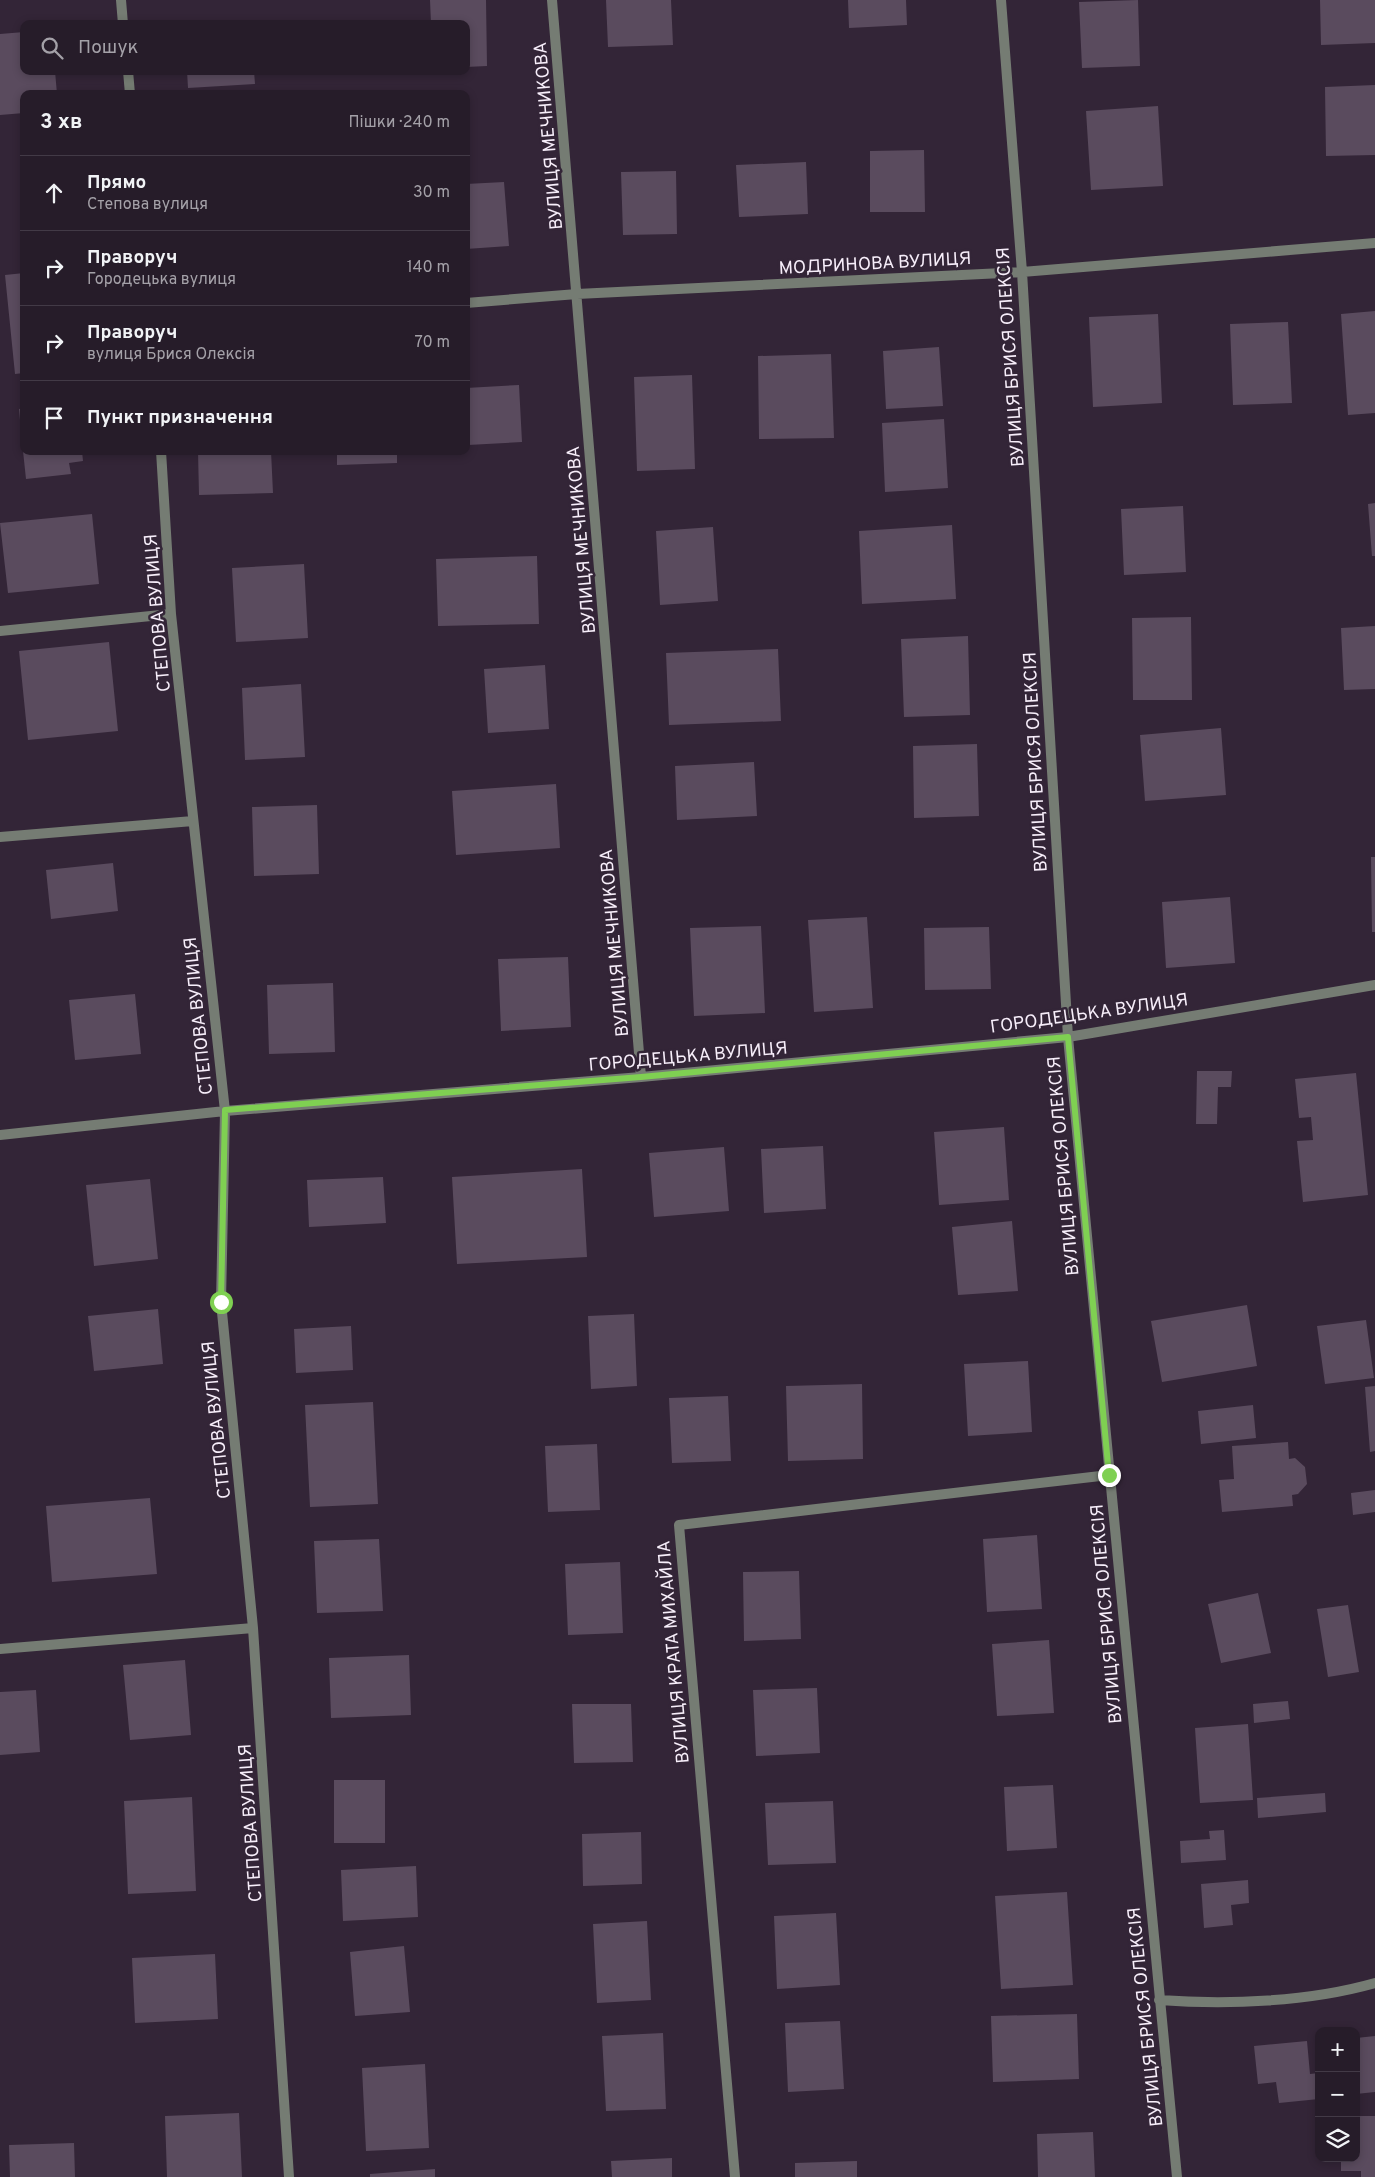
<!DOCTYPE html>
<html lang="uk">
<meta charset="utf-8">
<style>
:root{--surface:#261c29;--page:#2e2531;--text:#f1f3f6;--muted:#a4a1a8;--line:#423a46}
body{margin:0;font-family:Overpass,sans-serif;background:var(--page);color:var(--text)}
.controls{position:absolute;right:15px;bottom:15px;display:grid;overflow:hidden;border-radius:10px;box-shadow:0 2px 8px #0003}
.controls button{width:45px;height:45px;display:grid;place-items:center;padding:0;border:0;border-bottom:1px solid var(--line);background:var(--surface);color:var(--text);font:25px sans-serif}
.stop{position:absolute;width:15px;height:15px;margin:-11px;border:4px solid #7fd052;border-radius:50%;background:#fff}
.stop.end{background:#7fd052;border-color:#fff;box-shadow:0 1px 5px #0008}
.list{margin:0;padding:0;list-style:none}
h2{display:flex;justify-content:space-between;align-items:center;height:65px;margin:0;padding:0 20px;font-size:21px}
h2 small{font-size:16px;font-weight:400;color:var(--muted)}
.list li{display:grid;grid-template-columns:32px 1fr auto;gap:15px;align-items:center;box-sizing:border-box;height:75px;padding:0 20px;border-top:1px solid var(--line)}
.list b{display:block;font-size:19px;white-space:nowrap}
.list p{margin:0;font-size:16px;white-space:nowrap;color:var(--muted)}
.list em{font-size:16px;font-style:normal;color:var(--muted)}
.icon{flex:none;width:28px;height:28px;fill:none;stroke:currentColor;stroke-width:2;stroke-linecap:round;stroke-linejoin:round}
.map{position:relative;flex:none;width:1375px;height:2177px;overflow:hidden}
.search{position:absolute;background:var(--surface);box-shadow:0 2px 8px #0003;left:20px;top:20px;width:450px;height:55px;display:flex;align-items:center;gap:12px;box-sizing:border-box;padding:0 18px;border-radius:10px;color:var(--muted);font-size:19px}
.panel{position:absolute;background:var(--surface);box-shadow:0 2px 8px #0003;left:20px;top:90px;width:450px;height:365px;border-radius:10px}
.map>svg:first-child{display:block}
.building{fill:#5a4b5e}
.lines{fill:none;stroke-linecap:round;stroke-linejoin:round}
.minor{stroke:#757c73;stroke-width:10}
.route{stroke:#7fd052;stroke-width:6}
.labels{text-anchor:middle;stroke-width:5;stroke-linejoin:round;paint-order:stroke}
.street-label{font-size:18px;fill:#f7eefa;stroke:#332537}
</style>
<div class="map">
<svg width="1375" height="2177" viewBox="0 0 1375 2177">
<rect width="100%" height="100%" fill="#332537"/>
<path class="building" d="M430,0H486L487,66L466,67V24H431Z
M606,0H671L673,45L608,47Z
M848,0H906L907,25L849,28Z
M1138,0L1140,66L1082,68L1079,2Z
M1320,0H1375V43L1321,45Z
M24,32V71H55L57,94H24V113L0,115V34Z
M187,71H254L255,84L188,88Z
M1375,85V155L1326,156L1325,87Z
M1158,106L1163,186L1091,190L1086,111Z
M924,150L925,212H870V151Z
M806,162L808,214L739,217L736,165Z
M676,171L677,234L623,235L621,172Z
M504,182L509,246L466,249V184Z
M24,273V373L15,374L5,275Z
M1375,311V413L1348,415L1341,314Z
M1158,314L1162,403L1093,407L1089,317Z
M1288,322L1292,403L1233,405L1230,324Z
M939,347L943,406L886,409L883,351Z
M831,354L834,438L759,439L758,356Z
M692,375L695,469L637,471L634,377Z
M519,385L522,442L468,445L466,388Z
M24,408V442H22L19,409Z
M944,419L948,488L885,492L882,423Z
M23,451H82L83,461L69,463L71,474L26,479Z
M198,451H271L273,493L199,495Z
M337,451H397V463L337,465Z
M1375,503V556H1372L1368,504Z
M1183,506L1186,572L1124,575L1121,509Z
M92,514L99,584L8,593L0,523Z
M952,525L956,599L862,604L859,531Z
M713,527L718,601L660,605L656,531Z
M537,556L539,624L438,626L436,559Z
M304,564L308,638L236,642L232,568Z
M1191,617L1192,700H1133L1132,618Z
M1375,626V689L1344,690L1341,628Z
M968,636L970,715L904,717L901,639Z
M109,642L118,731L28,740L19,651Z
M778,649L781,721L669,725L666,653Z
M545,665L549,729L488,733L484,669Z
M301,684L305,757L245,760L242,688Z
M1221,728L1226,795L1145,801L1140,735Z
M977,744L979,816L914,818L913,746Z
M754,762L757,816L677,820L675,766Z
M556,784L560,848L456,855L452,791Z
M317,805L319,874L254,876L252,807Z
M1371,857H1375V932H1372Z
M113,863L118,911L51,919L46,870Z
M1230,897L1235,963L1166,968L1162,902Z
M867,917L873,1008L814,1012L808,920Z
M761,926L765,1013L694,1016L690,928Z
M989,927L991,989L925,990L924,928Z
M568,957L571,1027L501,1031L498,959Z
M333,983L335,1052L269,1054L267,985Z
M135,994L141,1054L75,1060L69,1000Z
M1197,1071H1232L1231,1087H1218L1217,1124H1196Z
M1356,1073L1368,1195L1303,1202L1297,1141L1313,1140L1311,1117L1299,1118L1295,1079Z
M1004,1127L1009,1200L939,1205L934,1132Z
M823,1146L826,1209L764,1213L761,1149Z
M724,1147L729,1211L654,1217L649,1153Z
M582,1169L587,1257L457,1264L452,1177Z
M383,1177L386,1223L309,1227L307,1180Z
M150,1179L158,1259L94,1266L86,1185Z
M1012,1221L1018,1291L958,1295L952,1227Z
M1247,1305L1257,1366L1162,1382L1151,1321Z
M158,1309L163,1364L94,1371L88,1316Z
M634,1314L637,1386L591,1389L588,1316Z
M1366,1320L1374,1378L1325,1384L1317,1326Z
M351,1326L353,1370L296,1373L294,1329Z
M1028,1361L1032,1432L968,1436L964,1364Z
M862,1384L863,1459L788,1461L786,1386Z
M1375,1386V1451L1370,1452L1365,1387Z
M728,1396L731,1461L672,1463L669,1398Z
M373,1402L378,1504L310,1507L305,1405Z
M1253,1405L1256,1438L1201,1444L1198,1411Z
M1288,1442L1289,1459L1295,1458L1305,1467L1307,1484L1298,1494L1292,1495L1293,1506L1222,1512L1219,1480L1234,1479L1232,1446Z
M597,1444L600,1510L548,1512L545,1446Z
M1375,1490V1512L1353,1515L1351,1493Z
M150,1498L157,1574L52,1582L46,1506Z
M1037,1535L1042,1609L987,1612L983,1539Z
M379,1539L383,1611L317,1613L314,1541Z
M620,1562L623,1633L568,1635L565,1564Z
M799,1571L801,1639L744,1641L743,1572Z
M1258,1593L1271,1653L1221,1663L1208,1604Z
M1348,1605L1359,1672L1328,1677L1317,1609Z
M1049,1640L1054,1713L997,1716L992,1644Z
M409,1655L411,1715L331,1718L329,1658Z
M185,1660L191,1735L130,1740L123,1665Z
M817,1688L820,1753L756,1756L753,1690Z
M36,1690L40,1752L0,1755V1692Z
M1288,1701L1290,1719L1254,1723L1253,1704Z
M572,1704H631L633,1762L574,1763Z
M1248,1724L1253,1800L1200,1803L1195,1728Z
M334,1780H385V1843H334Z
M1053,1785L1057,1848L1007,1851L1004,1787Z
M1325,1793L1326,1812L1258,1818L1257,1798Z
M192,1797L196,1891L128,1894L124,1801Z
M833,1801L836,1863L768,1865L765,1803Z
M1224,1830L1226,1860L1181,1863L1180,1841L1210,1839L1209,1831Z
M641,1832L642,1884L583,1886L582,1834Z
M416,1866L418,1917L343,1921L341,1870Z
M1248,1880L1249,1903L1231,1905L1233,1925L1204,1928L1201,1884Z
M1067,1892L1073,1985L1001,1989L995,1896Z
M836,1913L840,1985L777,1989L774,1916Z
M647,1921L651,2000L597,2003L593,1924Z
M404,1946L410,2012L355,2016L350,1952Z
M215,1954L218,2019L135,2023L132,1958Z
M1077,2014L1079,2079L993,2082L991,2016Z
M840,2021L844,2089L788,2092L785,2023Z
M663,2033L666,2109L606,2111L602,2036Z
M1375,2036V2092L1356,2094V2038Z
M1307,2041L1310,2074L1319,2073V2099L1279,2103L1276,2082L1258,2084L1254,2046Z
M425,2064L429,2148L366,2151L362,2068Z
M239,2113L242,2177H167L165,2116Z
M1356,2116H1375V2177H1361V2171H1341V2158H1356Z
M1093,2132L1095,2177H1038L1037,2134Z
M74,2143L75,2177H10L9,2145Z
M672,2158V2177H612L611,2161Z
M857,2161V2177H795V2163Z
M435,2169V2177H370V2174Z"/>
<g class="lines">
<path class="minor" d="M121,0L123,24
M552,0L641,1077
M1001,0L1022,272L1068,1037L1177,2177
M128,71L130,94
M466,303L577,294L1022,272L1375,243
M161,451L171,614L225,1111L221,1302L253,1628L289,2177
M0,631L171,614
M0,837L193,821
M0,1135L225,1111L641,1077L1068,1037L1375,985
M0,1649L253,1628
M1159,2000C1228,2005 1308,2002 1375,1983
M735,2177L679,1525L1109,1475"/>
</g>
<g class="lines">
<path class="route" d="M221,1302L225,1110L641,1077L1068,1037L1109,1475"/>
</g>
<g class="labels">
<g class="street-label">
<text transform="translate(548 136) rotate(-95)" y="6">ВУЛИЦЯ МЕЧНИКОВА</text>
<text transform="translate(875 263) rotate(-3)" y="6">МОДРИНОВА ВУЛИЦЯ</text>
<text transform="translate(1010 357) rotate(-94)" y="6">ВУЛИЦЯ БРИСЯ ОЛЕКСІЯ</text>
<text transform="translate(581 540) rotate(-95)" y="6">ВУЛИЦЯ МЕЧНИКОВА</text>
<text transform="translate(157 613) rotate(-95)" y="6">СТЕПОВА ВУЛИЦЯ</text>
<text transform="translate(1035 762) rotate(-93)" y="6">ВУЛИЦЯ БРИСЯ ОЛЕКСІЯ</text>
<text transform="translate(614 943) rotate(-95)" y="6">ВУЛИЦЯ МЕЧНИКОВА</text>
<text transform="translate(1089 1013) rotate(-8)" y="6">ГОРОДЕЦЬКА ВУЛИЦЯ</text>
<text transform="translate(198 1016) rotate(-96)" y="6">СТЕПОВА ВУЛИЦЯ</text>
<text transform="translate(688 1056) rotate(-5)" y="6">ГОРОДЕЦЬКА ВУЛИЦЯ</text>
<text transform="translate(1063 1166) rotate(-95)" y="6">ВУЛИЦЯ БРИСЯ ОЛЕКСІЯ</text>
<text transform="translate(216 1420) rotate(-96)" y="6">СТЕПОВА ВУЛИЦЯ</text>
<text transform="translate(1106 1614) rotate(-95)" y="6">ВУЛИЦЯ БРИСЯ ОЛЕКСІЯ</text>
<text transform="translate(673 1652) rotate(-95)" y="6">ВУЛИЦЯ КРАТА МИХАЙЛА</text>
<text transform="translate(250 1823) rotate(-94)" y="6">СТЕПОВА ВУЛИЦЯ</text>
<text transform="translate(1145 2017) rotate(-96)" y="6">ВУЛИЦЯ БРИСЯ ОЛЕКСІЯ</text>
</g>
</g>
</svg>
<div class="controls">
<button>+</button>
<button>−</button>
<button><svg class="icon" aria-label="layers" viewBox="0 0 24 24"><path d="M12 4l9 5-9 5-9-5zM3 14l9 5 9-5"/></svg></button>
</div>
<div class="stop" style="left:221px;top:1302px"></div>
<div class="stop end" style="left:1109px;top:1475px"></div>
<div class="search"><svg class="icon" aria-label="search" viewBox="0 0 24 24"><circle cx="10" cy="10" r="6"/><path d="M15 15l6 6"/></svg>Пошук</div>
<section class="panel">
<h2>3 хв<small>Пішки · 240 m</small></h2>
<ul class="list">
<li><svg class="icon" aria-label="ahead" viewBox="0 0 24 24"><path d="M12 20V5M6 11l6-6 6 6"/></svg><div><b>Прямо</b><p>Степова вулиця</p></div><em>30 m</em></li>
<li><svg class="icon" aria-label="right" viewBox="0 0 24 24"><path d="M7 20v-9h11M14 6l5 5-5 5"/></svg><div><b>Праворуч</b><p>Городецька вулиця</p></div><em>140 m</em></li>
<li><svg class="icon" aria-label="right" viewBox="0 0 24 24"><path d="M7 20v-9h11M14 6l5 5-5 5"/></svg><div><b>Праворуч</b><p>вулиця Брися Олексія</p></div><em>70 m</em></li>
<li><svg class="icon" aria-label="arrive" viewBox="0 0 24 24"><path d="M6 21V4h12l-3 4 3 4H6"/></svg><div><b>Пункт призначення</b></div></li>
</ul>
</section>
</div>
